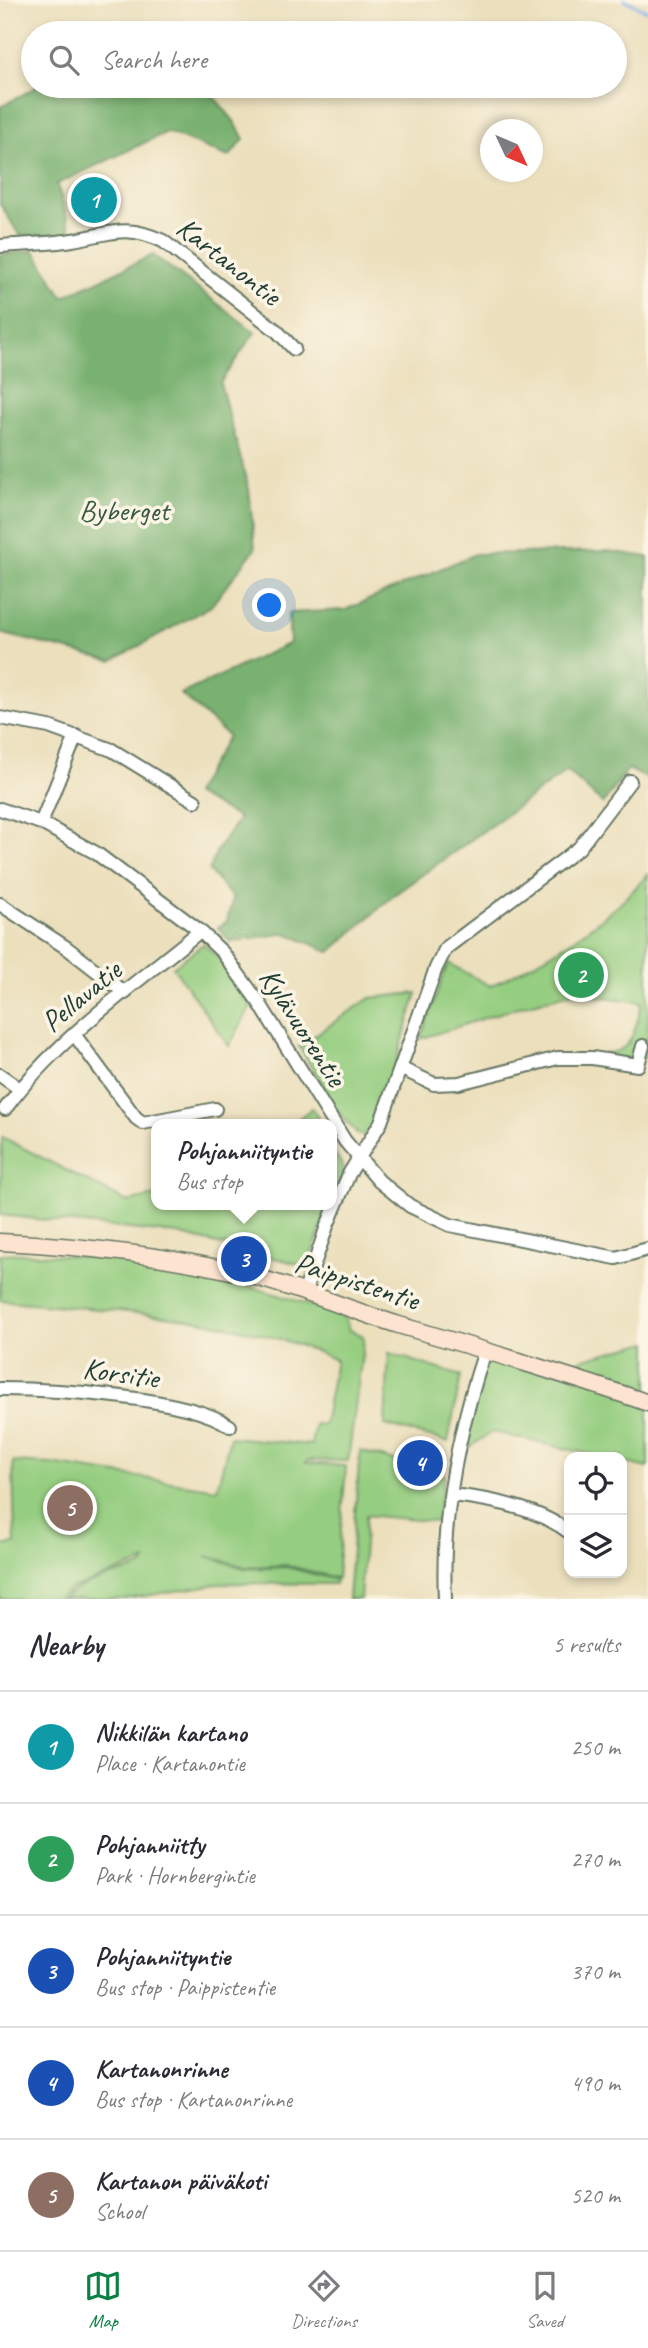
<!DOCTYPE html>
<meta charset="utf-8">
<style>
:root{--surface:#fff;--page:#f2f2f3;--text:#2b2b33;--muted:#7c7c81;--line:#e1e1e2;--accent:#0b8043}
body{margin:0;font-family:Caveat,sans-serif;background:var(--page);color:var(--text)}
.controls{position:absolute;right:21px;bottom:21px;display:grid;overflow:hidden;border-radius:14px;box-shadow:0 4px 10px #0003}
.controls button{width:63px;height:63px;display:grid;place-items:center;padding:0;border:0;border-bottom:2px solid var(--line);background:var(--surface);color:var(--text);font:35px sans-serif}
.compass{position:absolute;left:480px;top:119px;width:63px;height:63px;border-radius:50%;background:var(--surface);box-shadow:0 4px 10px #0003;rotate:134deg}
.you{position:absolute;left:270px;top:606px;width:24px;height:24px;margin:-18px;border:5px solid #fff;border-radius:50%;background:#1a73e8;box-shadow:0 0 0 10px #1a73e833}
.badge{display:grid;place-items:center;width:46px;height:46px;border-radius:50%;background:var(--accent);color:#fff;font-size:23px;font-weight:700}
.pin{position:absolute;translate:-50% -50%;border:4px solid #fff;box-shadow:0 2px 7px #0006}
.popup{position:absolute;left:151px;top:1119px;width:186px;height:91px;box-sizing:border-box;display:grid;place-content:center;border-radius:14px;background:var(--surface);filter:drop-shadow(0 2px 5px #0005);font-size:23px;white-space:nowrap;color:var(--muted)}
.popup b{font-size:26px;color:var(--text)}
.popup::after{content:'';position:absolute;left:50%;top:100%;margin-left:-14px;border:14px solid transparent;border-top-color:var(--surface)}
.list{margin:0;padding:0;list-style:none}
h2{display:flex;justify-content:space-between;align-items:center;height:91px;margin:0;padding:0 28px;font-size:30px}
h2 small{font-size:23px;font-weight:400;color:var(--muted)}
.list li{display:grid;grid-template-columns:46px 1fr auto;gap:21px;align-items:center;box-sizing:border-box;height:112px;padding:0 28px;border-top:2px solid var(--line)}
.list b{display:block;font-size:26px;white-space:nowrap}
.list p{margin:0;font-size:23px;white-space:nowrap;color:var(--muted)}
.list em{font-size:23px;font-style:normal;color:var(--muted)}
.icon{flex:none;width:38px;height:38px;fill:none;stroke:currentColor;stroke-width:2;stroke-linecap:round;stroke-linejoin:round}
.map{position:relative;flex:none;width:648px;height:1599px;overflow:hidden}
.search{position:absolute;background:var(--surface);box-shadow:0 4px 10px #0003;left:21px;right:21px;top:21px;height:77px;display:flex;align-items:center;gap:18px;box-sizing:border-box;padding:0 24px;border-radius:38px;color:var(--muted);font-size:26px}
.sheet{height:651px;background:var(--surface)}
nav{display:flex;justify-content:space-around;align-items:center;box-sizing:border-box;height:98px;border-top:2px solid var(--line);background:var(--surface);font-size:19px;color:var(--muted)}
nav a{display:grid;justify-items:center;gap:4px}
nav .on{color:var(--accent)}
.map>svg:first-child{display:block}
.green{fill:#96ce81;stroke:#5a865a;stroke-width:2}
.forest{fill:#78b16f;stroke:#4c7752;stroke-width:2}
.lines{fill:none;stroke-linecap:round;stroke-linejoin:round}
.stream{stroke:#7fb1eb;stroke-width:3.5}
.street-casing{stroke:#667664;stroke-width:16}
.secondary-casing{stroke:#667664;stroke-width:19}
.street{stroke:#fff;stroke-width:12}
.secondary{stroke:#fde4d0;stroke-width:16}
.labels{text-anchor:middle;stroke-width:7;stroke-linejoin:round;paint-order:stroke}
.street-label{font-size:30px;fill:#1f3d34;stroke:#fcf5e5}
.park-label{font-size:30px;fill:#375a43;stroke:#fcf5e5}
</style>
<div class="map">
<svg width="648" height="1599" viewBox="0 0 648 1599">
<rect width="100%" height="100%" fill="#fcf5e5"/>
<filter id="ink" filterUnits="userSpaceOnUse"><feTurbulence type="fractalNoise" baseFrequency=".0143" numOctaves="2"/><feDisplacementMap in="SourceGraphic" scale="14" xChannelSelector="R" yChannelSelector="G"/><feConvolveMatrix kernelMatrix="1 2 1 2 8 2 1 2 1" color-interpolation-filters="sRGB"/></filter>
<filter id="wash" filterUnits="userSpaceOnUse"><feTurbulence type="fractalNoise" baseFrequency=".00686" numOctaves="4" result="noise"/><feDisplacementMap in="SourceGraphic" scale="28" xChannelSelector="R" yChannelSelector="G"/><feGaussianBlur stdDeviation="1.57" result="paint"/><feColorMatrix in="noise" values="0 0 0 0 0 0 0 0 0 0 0 0 0 0 0 0 0 1.4 0 .05"/><feComposite in="paint" operator="in"/></filter>
<g filter="url(#wash)">
<rect width="100%" height="100%" fill="#ebdfbc"/>
<path class="green" d="M648,874V1054L627,1073L623,1068L613,1066L605,1053C634,1053 636,1026 642,1002L571,993L521,1006L420,1039L448,963L490,986C548,958 606,924 648,874Z
M203,944L218,957L251,1006L229,1046L173,967Z
M417,993L378,1121L366,1134L359,1135L338,1113L299,1046L370,998Z
M312,1108L322,1124H292Z
M2,1137L127,1202L156,1196V1205H330L307,1266L177,1234L0,1215Z
M332,1152C353,1172 340,1178 332,1201Z
M0,1254C16,1252 36,1255 53,1255C153,1258 251,1283 345,1317L349,1330L362,1335L364,1339L348,1461L308,1460L306,1463L346,1466L337,1578L286,1565L247,1567L206,1556L247,1569L286,1567L336,1580L335,1584L224,1583L126,1599H62C86,1580 116,1576 143,1566L146,1561L71,1589L58,1599H0V1546L15,1544L13,1462L51,1464L217,1489L230,1437L311,1445L315,1424L324,1425L336,1360C232,1313 112,1312 0,1300Z
M648,1342V1468L622,1462V1457H603L492,1432L458,1455L485,1351L581,1378L580,1360Z
M389,1353L461,1376L448,1442L385,1425Z
M360,1451L445,1475L436,1522L366,1515L360,1599H348Z"/>
<path class="forest" d="M38,86H205L234,121L244,139L229,157L167,132L57,184L72,235L20,236L0,204V107Z
M34,250L63,297L153,255L255,332L220,383L249,489L255,549L211,606L112,661L0,633V255Z
M609,551L648,557V779L628,769L603,804L567,771L394,895L330,952L286,933L230,942L218,928L227,921L233,898L209,871L216,852L239,818L194,794L228,736L181,694L290,643L288,613L345,610L475,554Z"/>
<g class="lines">
<path class="stream" d="M625,0L648,11"/>
</g>
</g>
<g filter="url(#ink)">
<g class="lines">
<g class="street-casing">
<path id="street" d="M0,246C24,244 49,244 72,240C110,234 125,223 163,241L277,331L294,349
M0,718L49,727L112,750L195,801
M0,809L41,823L96,853L200,931L223,953L260,1004L345,1141L379,1181L410,1206L450,1225L616,1258L648,1249
M41,823L76,736
M0,904L67,948L125,993
M74,1034L136,1118L143,1123L215,1109
M402,1069L434,1084L459,1083L558,1058H592L638,1065L643,1046
M0,1075L20,1089
M5,1109C57,1038 133,986 200,931
M305,1291L327,1226L349,1174L381,1122L436,968L446,948L579,848L630,781
M0,1389C53,1389 189,1397 230,1426
M451,1495C491,1499 537,1508 569,1532
M445,1599C441,1516 459,1429 485,1351"/>
</g>
<g class="secondary-casing">
<path id="secondary" d="M0,1242C84,1246 166,1255 248,1275C299,1288 348,1309 399,1325C483,1350 566,1374 648,1403"/>
</g>
<use href="#street" class="street"/>
<use href="#secondary" class="secondary"/>
</g>
</g>
<g class="labels">
<g class="street-label">
<text transform="translate(229 261) rotate(38)" y="10">Kartanontie</text>
<text transform="translate(81 996) rotate(-40)" y="10">Pellavatie</text>
<text transform="translate(303 1027) rotate(57)" y="10">Kylävuorentie</text>
<text transform="translate(357 1281) rotate(18)" y="10">Paippistentie</text>
<text transform="translate(121 1373) rotate(8)" y="10">Korsitie</text>
</g>
<g class="park-label">
<text x="124" y="520">Byberget</text>
</g>
</g>
</svg>
<div class="controls">
<button><svg class="icon" aria-label="locate" viewBox="0 0 24 24"><circle cx="12" cy="12" r="6"/><path d="M12 2v4M12 18v4M2 12h4M18 12h4"/></svg></button>
<button><svg class="icon" aria-label="layers" viewBox="0 0 24 24"><path d="M12 4l9 5-9 5-9-5zM3 14l9 5 9-5"/></svg></button>
</div>
<svg class="compass" viewBox="-18 -18 36 36"><path d="M0-13l5 13h-10z" fill="#e53935"/><path d="M0 13l5-13h-10z" fill="#7c7c81"/></svg>
<div class="you"></div>
<div class="pin badge" style="left:94px;top:200px;background:#0f9aa8">1</div>
<div class="pin badge" style="left:581px;top:975px;background:#2e9e5b">2</div>
<div class="pin badge" style="left:244px;top:1259px;background:#1a4fb4">3</div>
<div class="popup"><b>Pohjanniityntie</b>Bus stop</div>
<div class="pin badge" style="left:420px;top:1463px;background:#1a4fb4">4</div>
<div class="pin badge" style="left:70px;top:1508px;background:#8d6e63">5</div>
<div class="search"><svg class="icon" aria-label="search" viewBox="0 0 24 24"><circle cx="10" cy="10" r="6"/><path d="M15 15l6 6"/></svg>Search here</div>
</div>
<section class="sheet">
<h2>Nearby<small>5 results</small></h2>
<ul class="list">
<li><span class="badge" style="background:#0f9aa8">1</span><div><b>Nikkilän kartano</b><p>Place · Kartanontie</p></div><em>250 m</em></li>
<li><span class="badge" style="background:#2e9e5b">2</span><div><b>Pohjanniitty</b><p>Park · Hornbergintie</p></div><em>270 m</em></li>
<li><span class="badge" style="background:#1a4fb4">3</span><div><b>Pohjanniityntie</b><p>Bus stop · Paippistentie</p></div><em>370 m</em></li>
<li><span class="badge" style="background:#1a4fb4">4</span><div><b>Kartanonrinne</b><p>Bus stop · Kartanonrinne</p></div><em>490 m</em></li>
<li><span class="badge" style="background:#8d6e63">5</span><div><b>Kartanon päiväkoti</b><p>School</p></div><em>520 m</em></li>
</ul>
</section>
<nav>
<a class="on"><svg class="icon" aria-label="map" viewBox="0 0 24 24"><path d="M3 6l6-2 6 2 6-2v14l-6 2-6-2-6 2zM9 4v14M15 6v14"/></svg>Map</a>
<a><svg class="icon" aria-label="directions" viewBox="0 0 24 24"><path d="M12 3l9 9-9 9-9-9zM9 14v-3h6M13 9l2 2-2 2"/></svg>Directions</a>
<a><svg class="icon" aria-label="saved" viewBox="0 0 24 24"><path d="M7 4h10v16l-5-4-5 4z"/></svg>Saved</a>
</nav>
